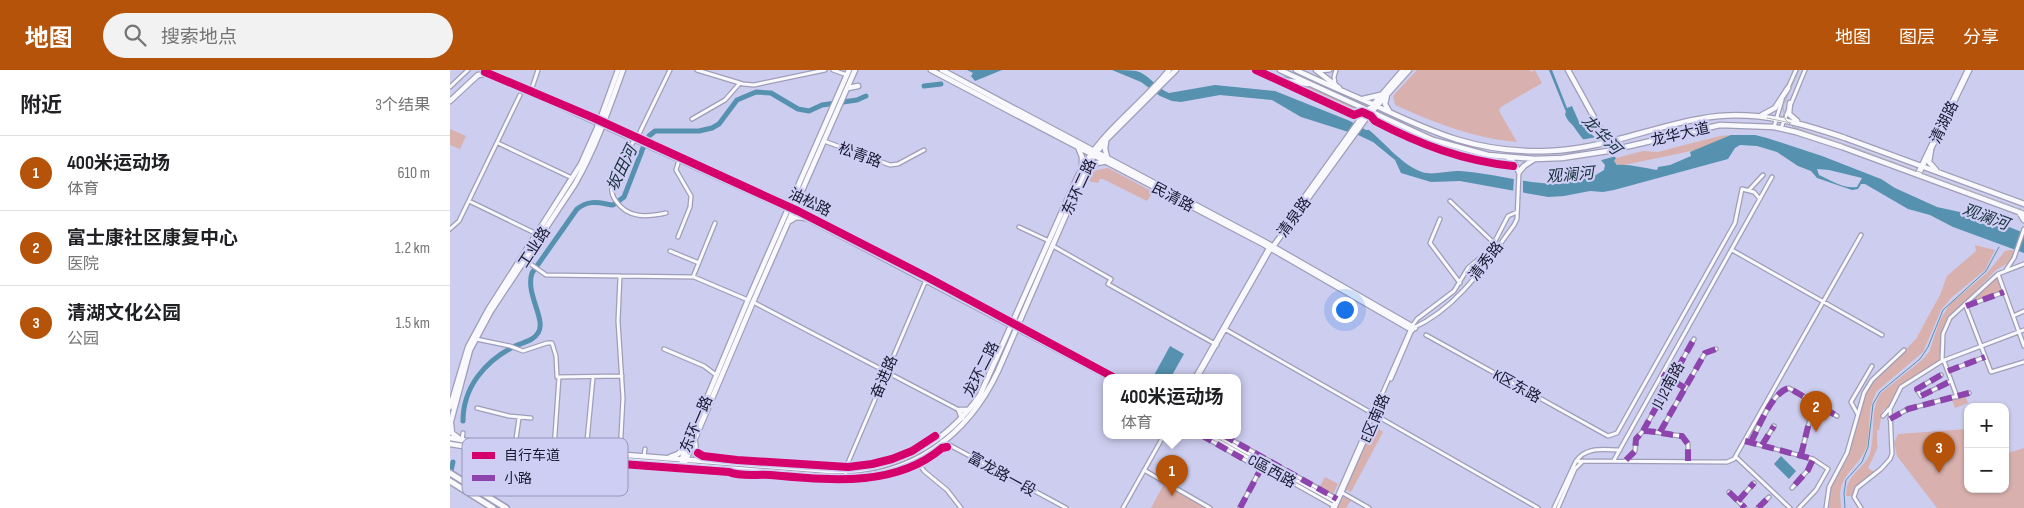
<!DOCTYPE html>
<html lang="zh">
<meta charset="utf-8">
<style>
:root{--surface:#fff;--page:#f2f2f2;--text:#202124;--muted:#757577;--line:#e0e0e0;--accent:#b45309}
body{margin:0;font-family:"Sofia Sans Condensed","Noto Sans SC",sans-serif;background:var(--page);color:var(--text)}
.controls{position:absolute;right:15px;bottom:15px;display:grid;overflow:hidden;border-radius:10px;box-shadow:0 1px 4px #0004}
.controls button{width:45px;height:45px;display:grid;place-items:center;padding:0;border:0;border-bottom:1px solid var(--line);background:var(--surface);color:var(--text);font:25px sans-serif}
.you{position:absolute;left:894px;top:239px;width:18px;height:18px;margin:-12px;border:4px solid #fff;border-radius:50%;background:#1a73e8;box-shadow:0 0 0 8px #1a73e833}
.badge{display:grid;place-items:center;width:32px;height:32px;border-radius:50%;background:var(--accent);color:#fff;font-size:16px;font-weight:700}
.pin{position:absolute;translate:-50% -41px;filter:drop-shadow(0 1px 2px #0008)}
.pin::after{content:'';position:absolute;top:26px;width:18px;height:15px;background:inherit;clip-path:polygon(0 0,100% 0,50% 100%)}
.popup{position:absolute;left:653px;top:304px;width:138px;height:65px;box-sizing:border-box;display:grid;place-content:center;border-radius:10px;background:var(--surface);filter:drop-shadow(0 1px 4px #0005);font-size:16px;white-space:nowrap;color:var(--muted)}
.popup b{font-size:19px;color:var(--text)}
.popup::after{content:'';position:absolute;left:50%;top:100%;margin-left:-10px;border:10px solid transparent;border-top-color:var(--surface)}
.list{margin:0;padding:0;list-style:none}
h2{display:flex;justify-content:space-between;align-items:center;height:65px;margin:0;padding:0 20px;font-size:21px}
h2 small{font-size:16px;font-weight:400;color:var(--muted)}
.list li{display:grid;grid-template-columns:32px 1fr auto;gap:15px;align-items:center;box-sizing:border-box;height:75px;padding:0 20px;border-top:1px solid var(--line)}
.list b{display:block;font-size:19px;white-space:nowrap}
.list p{margin:0;font-size:16px;white-space:nowrap;color:var(--muted)}
.list em{font-size:16px;font-style:normal;color:var(--muted)}
.icon{flex:none;width:28px;height:28px;fill:none;stroke:currentColor;stroke-width:2;stroke-linecap:round;stroke-linejoin:round}
.map{position:relative;flex:none;width:1574px;height:438px;overflow:hidden}
header{display:flex;align-items:center;gap:30px;box-sizing:border-box;height:70px;padding:0 25px;background:var(--accent);color:#fff}
header strong{font-size:24px}
nav{display:flex;gap:28px;margin-inline-start:auto;font-size:18px}
.search{width:350px;height:45px;background:var(--page);display:flex;align-items:center;gap:12px;box-sizing:border-box;padding:0 18px;border-radius:28px;color:var(--muted);font-size:19px}
main{display:flex}
aside{flex:1;background:var(--surface)}
.map>svg:first-child{display:block}
.green{fill:#d8b0ad}
.water{fill:#5691af;fill-rule:evenodd}
.pier{fill:#cdcdef}
.lines{fill:none;stroke-linecap:round;stroke-linejoin:round}
.stream{stroke:#5691af;stroke-width:1}
.river{stroke:#5691af;stroke-width:5}
.minor-casing{stroke:#9e9eb8;stroke-width:5.5}
.major-casing{stroke:#9e9eb8;stroke-width:7}
.highway-casing{stroke:#9e9eb8;stroke-width:8}
.minor{stroke:#f8f8fd;stroke-width:3}
.major{stroke:#f8f8fd;stroke-width:4.5}
.highway{stroke:#f8f8fd;stroke-width:5}
.tram{stroke:#b4b4bc;stroke-width:1}
.quiet{stroke:#8e44ad;stroke-width:6;stroke-dasharray:12 6;stroke-linecap:butt}
.cycleway-casing{stroke:#cecef5;stroke-width:11}
.cycleway{stroke:#d6006c;stroke-width:8}
.labels{text-anchor:middle;stroke-width:4.5;stroke-linejoin:round;paint-order:stroke}
.street-label{font-size:15px;fill:#19182f;stroke:#cecef5}
.water-label{font-size:16px;font-style:italic;fill:#173039;stroke:#cecef5}
.key{fill:#cecef5;stroke:#9897ba;stroke-width:1}
.key-label{font-size:14px;fill:#19182f}
</style>
<header>
<strong>地图</strong>
<div class="search"><svg class="icon" aria-label="search" viewBox="0 0 24 24"><circle cx="10" cy="10" r="6"/><path d="M15 15l6 6"/></svg>搜索地点</div>
<nav><a>地图</a><a>图层</a><a>分享</a></nav>
</header>
<main>
<aside>
<h2>附近<small>3个结果</small></h2>
<ul class="list">
<li><span class="badge">1</span><div><b>400米运动场</b><p>体育</p></div><em>610 m</em></li>
<li><span class="badge">2</span><div><b>富士康社区康复中心</b><p>医院</p></div><em>1.2 km</em></li>
<li><span class="badge">3</span><div><b>清湖文化公园</b><p>公园</p></div><em>1.5 km</em></li>
</ul>
</aside>
<div class="map">
<svg width="1574" height="438" viewBox="0 0 1574 438">
<rect width="100%" height="100%" fill="#cdcdef"/>
<path class="green" d="M967,0H1080L1081,2L1085,0L1092,13L1051,37L1049,41L1067,72C1023,68 985,53 945,35L943,26Z
M835,12L862,18L905,37L902,43Z
M0,59L16,66L10,79L0,75Z
M1281,65L1251,79L1169,96L1164,91L1166,88L1193,81L1208,82L1219,79L1270,66Z
M658,98L703,122L697,131L653,109H650L648,113L638,111L642,101Z
M1525,175L1545,180L1535,200L1501,228L1491,240L1473,282L1427,321C1417,337 1421,357 1417,375C1412,393 1395,401 1391,418C1389,424 1391,432 1391,438H1379L1381,418L1387,403L1399,384L1415,323L1419,317L1466,269L1490,225L1497,206L1526,181Z
M1561,180L1564,181L1560,192L1546,200L1499,248L1492,263L1489,291L1450,316L1438,337L1433,340L1431,348L1429,360H1427V375L1428,377L1418,398L1424,402L1405,418L1403,426H1396C1397,422 1396,417 1398,414C1402,402 1416,396 1420,383C1426,363 1419,340 1431,323L1472,290L1479,282L1490,250L1500,234L1538,202L1555,181Z
M1546,207L1552,221L1519,234Z
M1515,325L1518,333L1505,338L1502,330Z
M925,356L933,362L901,422L895,419L922,358Z
M1518,359V419H1555V384L1574,378V438H1487L1447,386L1444,373L1448,364Z
M2,372L35,377L224,391L25,377Z
M243,392L388,403L382,404Z
M875,407L888,414L883,424L870,416Z
M714,414L757,438H701Z
M893,426L901,430L896,438H887Z"/>
<path class="water" d="M517,0H552L525,11L521,6L523,3Z
M662,0C669,0 679,0 686,1C699,4 706,18 719,23L765,15L825,21L900,51L916,60H919C936,74 952,95 972,102C984,106 997,100 1010,101C1041,103 1073,113 1104,114C1117,114 1130,107 1141,108L1154,100L1155,95C1145,82 1133,71 1124,57C1120,52 1117,51 1115,44L1116,42L1099,0H1102L1117,38L1122,36L1129,52L1166,88L1164,91L1167,95C1180,94 1193,98 1207,100L1208,97L1220,95L1241,86L1240,82L1281,65H1305L1317,68L1372,86L1431,109L1445,118L1487,137L1537,148L1574,163V183L1503,157L1480,145L1458,139L1415,114H1411L1408,119L1402,120L1367,108L1361,101L1348,96L1327,82L1307,76L1290,75L1285,78L1278,89L1164,120L1153,122L1140,121L1114,126L1098,127L1010,111L981,112L951,103L945,90L923,72L908,65L851,47L822,30L770,25L731,32L722,31L710,26L691,12ZM1367,99L1379,100L1412,108L1407,117C1393,119 1380,110 1369,105Z
M720,276L734,284L721,307H703Z
M1331,386L1346,401L1339,409L1324,394Z"/>
<path class="pier" d="M1147,67L1166,86L1148,91L1130,70Z
M1064,105L1073,107V126L1063,124Z"/>
<g class="lines">
<path class="stream" d="M1395,438L1394,423L1396,410L1412,392L1418,377L1423,334L1430,322L1470,289L1478,277L1493,240L1536,201L1549,177"/>
<path class="river" d="M474,16L491,14
M13,351C13,317 35,291 65,276C74,272 83,271 88,263C97,250 75,224 82,203L127,139C140,129 149,133 163,135L174,127L193,78L199,66L205,61H249L262,58L269,54L287,30L306,22L321,23L348,39L359,41L372,35L407,30L416,26
M0,405L3,392"/>
<g class="minor-casing">
<path id="minor" d="M247,0L293,14L304,15L375,0
M383,0L397,5
M869,1L880,0
M35,2L144,48L348,141L477,207L663,307
M35,3L346,143L658,307
M885,14L884,7L886,0
M0,17L18,0
M1337,20L1346,0
M81,21L88,0
M242,49L275,30L290,13
M1324,57L1332,30
M1331,58L1355,0
M187,68L220,0
M184,70L162,116C161,122 162,126 166,131C178,149 197,147 216,143
M374,71L440,95L448,94L474,80
M48,73L122,108
M1467,104L1517,0
M1469,105L1520,0
M1299,120L1313,105
M19,131L91,166
M990,149L980,173L1010,213
M569,157L599,171
M0,159L9,151L70,25
M228,167L240,137L241,126L226,100L229,90
M1044,173L1058,146L1067,142
M603,176L661,209L658,214L767,275
M1282,180L1432,265
M220,181L249,193
M75,190L96,205L244,207L298,230
M1556,200L1564,188L1574,159
M1548,204L1574,276
M170,206L168,251L173,328L170,384
M243,207L265,153
M303,232L509,340
M1515,234L1541,302L1574,292
M1516,236L1554,222
M1563,246L1574,241
M773,258L1088,438
M963,258C1008,238 1036,193 1064,155L1067,149L1069,102
M976,265L1158,366L1167,363L1285,153L1292,119L1304,122L1310,129
M26,269L60,276L73,281L97,273H102L106,286L107,307L172,306
M214,279L254,296L266,305
M1492,291L1574,260
M1494,291L1507,327
M1498,301L1535,287
M1212,304L1235,318
M1491,305L1467,319L1471,326L1501,311
M745,307L819,177
M748,307L821,179
M941,309L962,260
M27,338L59,346L81,348
M1407,343L1401,332L1422,296
M1433,346L1439,339
M1440,349L1458,339L1519,323
M1193,361L1244,269
M1210,362L1255,283L1266,279
M751,365L811,399
M758,365L884,436
M765,365L887,433
M773,365L887,429
M12,370L13,363
M492,371L616,438
M1295,371L1363,389L1378,399L1366,420L1349,438
M1301,372C1309,357 1322,322 1339,318L1387,346
M1312,375L1324,356
M65,376L69,348
M104,379L109,307
M136,382L143,308
M1351,385L1364,333
M194,386L195,379
M1286,387L1340,438
M466,389L474,401L497,420L511,438
M1164,390L1322,107
M1176,390L1185,381L1186,369L1193,361C1207,361 1218,365 1232,366L1238,374V391
M1126,391L1277,392L1284,389L1411,165
M694,400L760,438
M395,407L397,395L476,210
M1342,418L1358,400L1363,389
M891,422L919,438
M1279,422L1295,438
M1288,431L1304,413
M673,438L714,365
M790,438L811,398
M882,438L962,256L967,249L1004,221L1018,198L1036,183L1044,173L1000,131
M885,438L916,368
M1104,438L1126,391C1137,376 1154,380 1170,380
M1108,438L1125,399L1133,391
M1308,438L1319,427
M1376,438L1379,417L1397,383L1414,323L1422,310L1454,280
M1411,438L1404,427L1407,418L1431,399L1440,389L1442,384L1440,339L1451,317L1492,291L1493,264L1500,248L1548,204L1574,194"/>
</g>
<g class="major-casing">
<path id="major" d="M481,0L813,174L962,260
M492,0L815,172L965,258
M808,0L826,9L858,14
M830,0L983,70L1038,85L1085,89L1112,88L1158,81L1270,55L1324,57L1346,62L1392,77L1574,144
M846,0C871,12 897,23 922,34C983,63 1029,84 1099,81C1158,79 1211,52 1269,46C1313,42 1354,54 1395,68L1574,134
M866,0L889,18
M1118,0L1162,80
M398,18L408,16
M937,25L935,34L939,41
M913,29L930,25
M0,31L28,5L35,4
M1340,33L1339,44L1347,51
M1312,45L1325,38L1338,18
M656,72L655,79L657,87
M628,77L632,87V96
M1481,80L1479,92L1486,100
M1058,88L1064,93L1069,102
M637,97L646,93L653,92
M1069,102L1074,96L1083,90
M348,130L350,139L356,145
M1569,142L1574,150
M338,152L346,147L356,148
M831,160L909,51L953,0
M822,178L917,47L959,0
M0,337L18,277L38,240L131,94L147,58L168,0
M512,348L509,340H518
M1,354L2,363L10,369
M0,355L20,280L41,241L125,114C146,77 159,39 173,0
M0,368L35,374L381,401C443,403 495,375 530,325L627,108C648,63 689,38 719,0
M245,372L246,384L254,390
M0,374L31,379L387,407C461,407 517,367 548,301L638,94L657,69L726,0
M220,387L228,384L234,378
M232,392L233,385L298,230L399,0
M235,392L303,232L405,0"/>
</g>
<g class="highway-casing">
<path id="highway" d="M0,403L56,438
M0,411L43,438"/>
</g>
<use href="#minor" class="minor"/>
<use href="#major" class="major"/>
<use href="#highway" class="highway"/>
<path class="tram" d="M1349,0L1333,36L1335,49L1343,57L1405,78L1574,141
M1317,48L1341,53"/>
<path class="quiet" d="M1516,236L1554,222
M1498,301L1535,287
M1212,304L1235,318
M1491,305L1467,319L1471,326L1501,311
M1440,349L1458,339L1519,323
M1193,361L1244,269
M1210,362L1255,283L1266,279
M751,365L811,399
M773,365L887,429
M1295,371L1363,389L1358,400L1342,418
M1301,372C1309,357 1322,322 1339,318L1387,346
M1312,375L1324,356
M1351,385L1364,332
M1176,390L1185,381L1186,369L1193,361C1207,361 1218,365 1232,366L1238,374V391
M1279,422L1295,438
M1288,431L1304,413
M790,438L813,395
M1308,438L1319,427"/>
<g class="cycleway-casing">
<path id="cycleway" d="M806,0L904,45L912,42L921,46L925,51C969,74 1013,91 1063,96
M35,2L144,48L348,141L477,207L663,307
M248,383L253,386L287,390L398,397L422,394L442,389L462,381L485,366
M145,392L279,402C291,407 307,404 320,405C379,410 445,418 492,378L497,377"/>
</g>
<use href="#cycleway" class="cycleway"/>
</g>
<g class="labels">
<g class="street-label">
<text transform="translate(1494 52) rotate(-64)" y="5">清湖路</text>
<text transform="translate(1230 64) rotate(-13)" y="5">龙华大道</text>
<text transform="translate(410 85) rotate(20)" y="5">松青路</text>
<text transform="translate(629 117) rotate(-65)" y="5">东环二路</text>
<text transform="translate(723 127) rotate(28)" y="5">民清路</text>
<text transform="translate(360 132) rotate(26)" y="5">油松路</text>
<text transform="translate(844 147) rotate(-54)" y="5">清泉路</text>
<text transform="translate(84 177) rotate(-57)" y="5">工业路</text>
<text transform="translate(1036 191) rotate(-52)" y="5">清秀路</text>
<text transform="translate(531 299) rotate(-63)" y="5">龙环二路</text>
<text transform="translate(434 307) rotate(-67)" y="5">奋进路</text>
<text transform="translate(1218 315) rotate(-61)" y="5">J1 J2南路</text>
<text transform="translate(1067 316) rotate(29)" y="5">K区东路</text>
<text transform="translate(925 348) rotate(-67)" y="5">E区南路</text>
<text transform="translate(246 354) rotate(-67)" y="5">东环一路</text>
<text transform="translate(822 401) rotate(29)" y="5">C區西路</text>
<text transform="translate(552 404) rotate(29)" y="5">富龙路一段</text>
</g>
<g class="water-label">
<text transform="translate(1152 64) rotate(46)" y="6">龙华河</text>
<text transform="translate(171 98) rotate(-64)" y="6">坂田河</text>
<text transform="translate(1120 104) rotate(-5)" y="6">观澜河</text>
<text transform="translate(1536 146) rotate(20)" y="6">观澜河</text>
</g>
</g>
<rect x="12" y="368" width="166" height="58" rx="8" class="key"/>
<rect x="22" y="382" width="23" height="7" fill="#d6006c"/>
<rect x="22" y="405" width="23" height="6" fill="#8e44ad"/>
<g class="key-label">
<text x="54" y="390">自行车道</text>
<text x="54" y="413">小路</text>
</g>
</svg>
<div class="controls">
<button>+</button>
<button>−</button>
</div>
<div class="you"></div>
<div class="pin badge" style="left:722px;top:426px">1</div>
<div class="popup"><b>400米运动场</b>体育</div>
<div class="pin badge" style="left:1366px;top:362px">2</div>
<div class="pin badge" style="left:1489px;top:403px">3</div>
</div>
</main>
